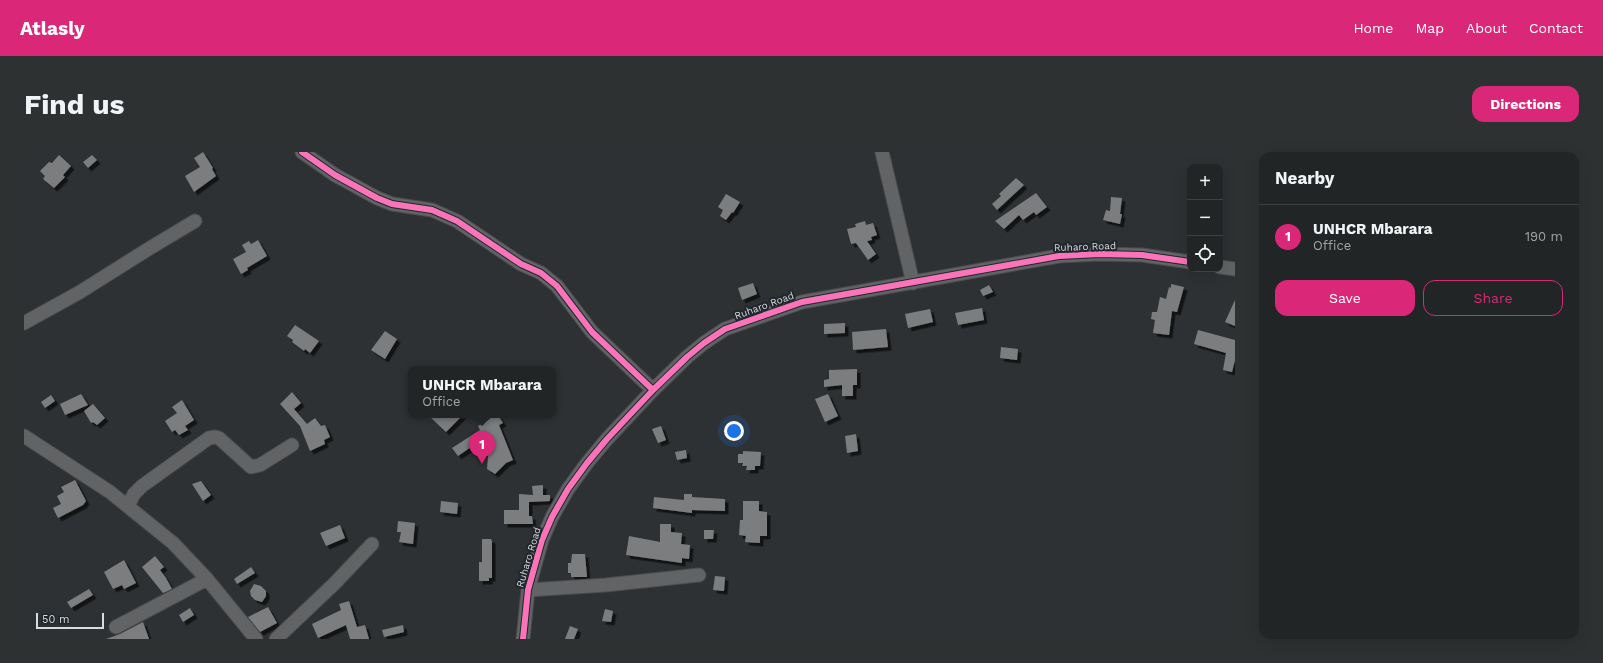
<!DOCTYPE html>
<meta charset="utf-8">
<style>
:root{--surface:#222526;--page:#2e3132;--text:#f1f3f6;--muted:#a2a5a7;--line:#3f4243;--accent:#db2777}
body{margin:0;font-family:"Work Sans",sans-serif;background:var(--page);color:var(--text)}
.controls{position:absolute;right:12px;top:12px;display:grid;overflow:hidden;border-radius:8px;box-shadow:0 4px 16px #0002}
.controls button{width:36px;height:36px;display:grid;place-items:center;padding:0;border:0;border-bottom:1px solid var(--line);background:var(--surface);color:var(--text);font:20px sans-serif}
.scale{position:absolute;left:12px;bottom:10px;width:68px;box-sizing:border-box;padding-left:4px;border:2px solid #d8dcdf;border-top:0;font-size:11px;line-height:14px;white-space:nowrap;color:#d8dcdf;-webkit-text-stroke:3px #21272c;paint-order:stroke}
.you{position:absolute;left:710px;top:279px;width:14px;height:14px;margin:-10px;border:3px solid #fff;border-radius:50%;background:#1a73e8;box-shadow:0 0 0 6px #1a73e833}
.badge{display:grid;place-items:center;width:26px;height:26px;border-radius:50%;background:var(--accent);color:#fff;font-size:13px;font-weight:700}
.pin{position:absolute;translate:-50% -33px;filter:drop-shadow(0 1px 2px #0008)}
.pin::after{content:'';position:absolute;top:21px;width:14px;height:12px;background:inherit;clip-path:polygon(0 0,100% 0,50% 100%)}
.popup{position:absolute;left:384px;top:214px;width:148px;height:52px;box-sizing:border-box;display:grid;place-content:center;border-radius:8px;background:var(--surface);filter:drop-shadow(0 1px 3px #0005);font-size:13px;white-space:nowrap;color:var(--muted)}
.popup b{font-size:15px;color:var(--text)}
.popup::after{content:'';position:absolute;left:50%;top:100%;margin-left:-8px;border:8px solid transparent;border-top-color:var(--surface)}
.list{margin:0;padding:0;list-style:none}
h2{display:flex;justify-content:space-between;align-items:center;height:52px;margin:0;padding:0 16px;font-size:17px}
h2 small{font-size:13px;font-weight:400;color:var(--muted)}
.list li{display:grid;grid-template-columns:26px 1fr auto;gap:12px;align-items:center;box-sizing:border-box;height:64px;padding:0 16px;border-top:1px solid var(--line)}
.list b{display:block;font-size:15px;white-space:nowrap}
.list p{margin:0;font-size:13px;white-space:nowrap;color:var(--muted)}
.list em{font-size:13px;font-style:normal;color:var(--muted)}
.actions{display:flex;gap:8px;padding:12px 16px}
.actions a{flex:1;padding:9px 0;border:1px solid var(--accent);border-radius:12px;text-align:center;font-size:14px;color:var(--accent)}
.actions .main{background:var(--accent);color:#fff}
.icon{flex:none;width:22px;height:22px;fill:none;stroke:currentColor;stroke-width:2;stroke-linecap:round;stroke-linejoin:round}
.map{position:relative;flex:none;width:1211px;height:487px;overflow:hidden;border-radius:12px}
header{display:flex;align-items:center;gap:24px;box-sizing:border-box;height:56px;padding:0 20px;background:var(--accent);color:#fff}
header strong{font-size:19px}
nav{display:flex;gap:22px;margin-inline-start:auto;font-size:14px}
.intro{display:flex;align-items:center;justify-content:space-between;box-sizing:border-box;height:96px;padding:0 24px}
h1{margin:0;font-size:28px}
.button{padding:10px 18px;border-radius:12px;background:var(--accent);color:#fff;font-size:14px;font-weight:700}
main{display:flex;gap:24px;padding:0 24px}
aside{flex:1;background:var(--surface);border-radius:12px;box-shadow:0 4px 16px #0002}
.map>svg:first-child{display:block}
.building{fill:#7b7d7f;filter:url(#shadow)}
.lines{fill:none;stroke-linecap:round;stroke-linejoin:round}
.minor-casing{stroke:#494c4e;stroke-width:15}
.minor{stroke:#616365;stroke-width:13}
.cycleway-casing{stroke:#21272c;stroke-width:8}
.cycleway{stroke:#fb73b8;stroke-width:6}
.labels{text-anchor:middle;stroke-width:4;stroke-linejoin:round;paint-order:stroke}
.street-label{font-size:10px;fill:#d8dcdf;stroke:#21272c}
</style>
<header>
<strong>Atlasly</strong>
<nav><a>Home</a><a>Map</a><a>About</a><a>Contact</a></nav>
</header>
<div class="intro"><h1>Find us</h1><a class="button">Directions</a></div>
<main>
<div class="map">
<svg width="1211" height="487" viewBox="0 0 1211 487">
<defs>
<filter id="shadow"><feDropShadow dx="3.5" dy="3.5" stdDeviation="0" flood-color="#0009"/></filter>
</defs>
<rect width="100%" height="100%" fill="#2e3133"/>
<path class="building" d="M179,0L189,16L188,17L192,24L170,40L161,24L176,15L170,6Z
M35,3L47,14L39,23L41,25L30,36L19,27L21,24L16,19L25,10L28,11Z
M68,3L73,8L64,16L59,10Z
M992,26L1000,33L973,58L968,52L977,44L975,42Z
M1012,41L1023,55L1012,63L1010,60L999,68L995,63L980,77L971,69Z
M702,42L716,50L709,61L708,60L702,68L696,64L699,58L694,55Z
M1087,45L1098,46L1096,62H1098L1096,72L1079,68L1082,58L1086,59Z
M841,69L842,73L849,71L853,83L847,85L848,88L843,89L852,102L844,108L832,91L827,92L823,77L832,75L831,72Z
M234,88L243,104L223,116L224,118L217,122L209,107L222,100L218,93L225,89L227,92Z
M729,131L733,142L718,148L714,136Z
M1147,132L1160,135L1153,160L1148,159L1145,183L1129,181L1131,168L1127,167L1128,160H1133L1136,145L1142,147L1145,135L1147,136Z
M965,133L969,140L959,144L956,138Z
M1211,148V174L1201,170Z
M958,156L960,168L934,173L931,161Z
M906,157L909,170L884,176L881,162Z
M821,171V181L800,182V172Z
M271,173L295,189L286,201L281,197L280,199L268,190L269,188L263,184Z
M862,177L864,195L829,198L828,180Z
M1174,178L1211,188V208L1208,220L1199,218L1202,201L1170,192Z
M361,179L373,187L361,207L347,198Z
M977,195L994,197L993,208L976,206Z
M833,217V233H829V244H818V233L800,235V228L805,227V218Z
M268,240L277,251L270,257L283,272L291,266L297,274L301,273L306,285L300,288L301,292L286,299L276,274L256,252Z
M57,242L64,253L41,263L36,252Z
M804,242L814,264L801,270L791,247Z
M27,243L31,249L21,256L17,250Z
M158,248L170,268L161,274L164,278L155,283L151,278L148,280L141,269L153,261L148,255Z
M69,252L81,266L73,273L69,270L67,271L60,259Z
M404,263H439L422,280Z
M472,263H474L479,271L475,273L489,308L482,311L471,322L463,317L464,304L447,295L434,304L428,296L456,278L454,274Z
M637,274L642,288L634,291L628,277Z
M832,282L834,299L823,301L821,284Z
M662,298L663,306L653,308L651,300Z
M719,299L737,300L736,314H731V318H722L723,314H718L719,311H714V302H719Z
M51,328L62,349L59,353L34,366L29,356L37,352L33,344L40,340L37,335Z
M177,329L187,343L179,349L168,332Z
M519,333V343H526V349L505,350V364H508L509,372H480V358H495V342L509,343L508,334Z
M660,342H668V345L701,347V359L668,358V361L629,356L630,345L660,348Z
M417,349L434,351L433,362L416,360Z
M719,349H735V359L743,360V384H736V391L721,390L722,384L715,383L716,368H719Z
M374,369L391,371L389,392L375,390L377,380H373Z
M636,372H647V380L658,381L657,392L666,393L665,407L658,406V411L602,403L605,384L636,390Z
M316,373L321,386L302,394L296,381Z
M680,378H690L689,387H680Z
M458,387H467L468,389V426H465V429H455V410H458Z
M548,402H561L563,425H547V421H544V411H547Z
M131,404L140,415L136,418L142,426L148,437L139,441L118,415Z
M100,408L112,431L100,437L98,433L89,437L80,420Z
M227,415L231,421L213,432L210,427Z
M691,424L701,425L700,439L689,438Z
M230,432L237,434L242,439V444L238,450L231,448L227,444L226,439Z
M65,437L69,443L47,456L43,450Z
M325,449L333,475L341,473L345,487H326L322,473L294,486L288,472L317,458L315,452Z
M244,455L253,471L236,480L224,465Z
M166,456L170,463L159,470L155,463Z
M581,457L589,459L587,470L578,469Z
M119,470L125,487H82L96,482Z
M379,473L380,480L360,485L358,478Z
M546,474L554,477L550,487H541Z"/>
<g class="lines">
<g class="minor-casing">
<path id="minor" d="M278,0L311,23L353,46L368,52L408,58L433,69L497,112L517,121L533,134L568,180L629,238
M858,0L889,131
M1196,115L1211,117
M0,171L56,140L126,96L171,69
M0,284L86,340L149,391L183,427L232,487
M104,354L110,342L118,334L185,286L191,285L195,286L227,315L236,313L268,293
M504,438L582,433L675,423
M92,475L183,427
M252,487L310,432L348,392
M499,487L504,438L518,388L528,365L544,337L563,311L583,287L629,238L663,205L680,191L701,177L778,150L1035,104L1076,102L1118,103L1166,110"/>
</g>
<use href="#minor" class="minor"/>
<g class="cycleway-casing">
<path id="cycleway" d="M278,0L311,23L353,46L368,52L408,58L433,69L497,112L517,121L533,134L568,180L629,238
M499,487L504,438L518,388L528,365L544,337L563,311L583,287L629,238L663,205L680,191L701,177L778,150L1035,104L1076,102L1118,103L1166,110"/>
</g>
<use href="#cycleway" class="cycleway"/>
</g>
<g class="labels">
<g class="street-label">
<text transform="translate(1061 94) rotate(-2)" y="4">Ruharo Road</text>
<text transform="translate(740 153) rotate(-20)" y="4">Ruharo Road</text>
<text transform="translate(504 405) rotate(-73)" y="4">Ruharo Road</text>
</g>
</g>
</svg>
<div class="controls">
<button>+</button>
<button>−</button>
<button><svg class="icon" aria-label="locate" viewBox="0 0 24 24"><circle cx="12" cy="12" r="6"/><path d="M12 2v4M12 18v4M2 12h4M18 12h4"/></svg></button>
</div>
<div class="scale">50 m</div>
<div class="you"></div>
<div class="pin badge" style="left:458px;top:312px">1</div>
<div class="popup"><b>UNHCR Mbarara</b>Office</div>
</div>
<aside>
<h2>Nearby<small></small></h2>
<ul class="list">
<li><span class="badge">1</span><div><b>UNHCR Mbarara</b><p>Office</p></div><em>190 m</em></li>
</ul>
<div class="actions"><a class="main">Save</a><a>Share</a></div>
</aside>
</main>
